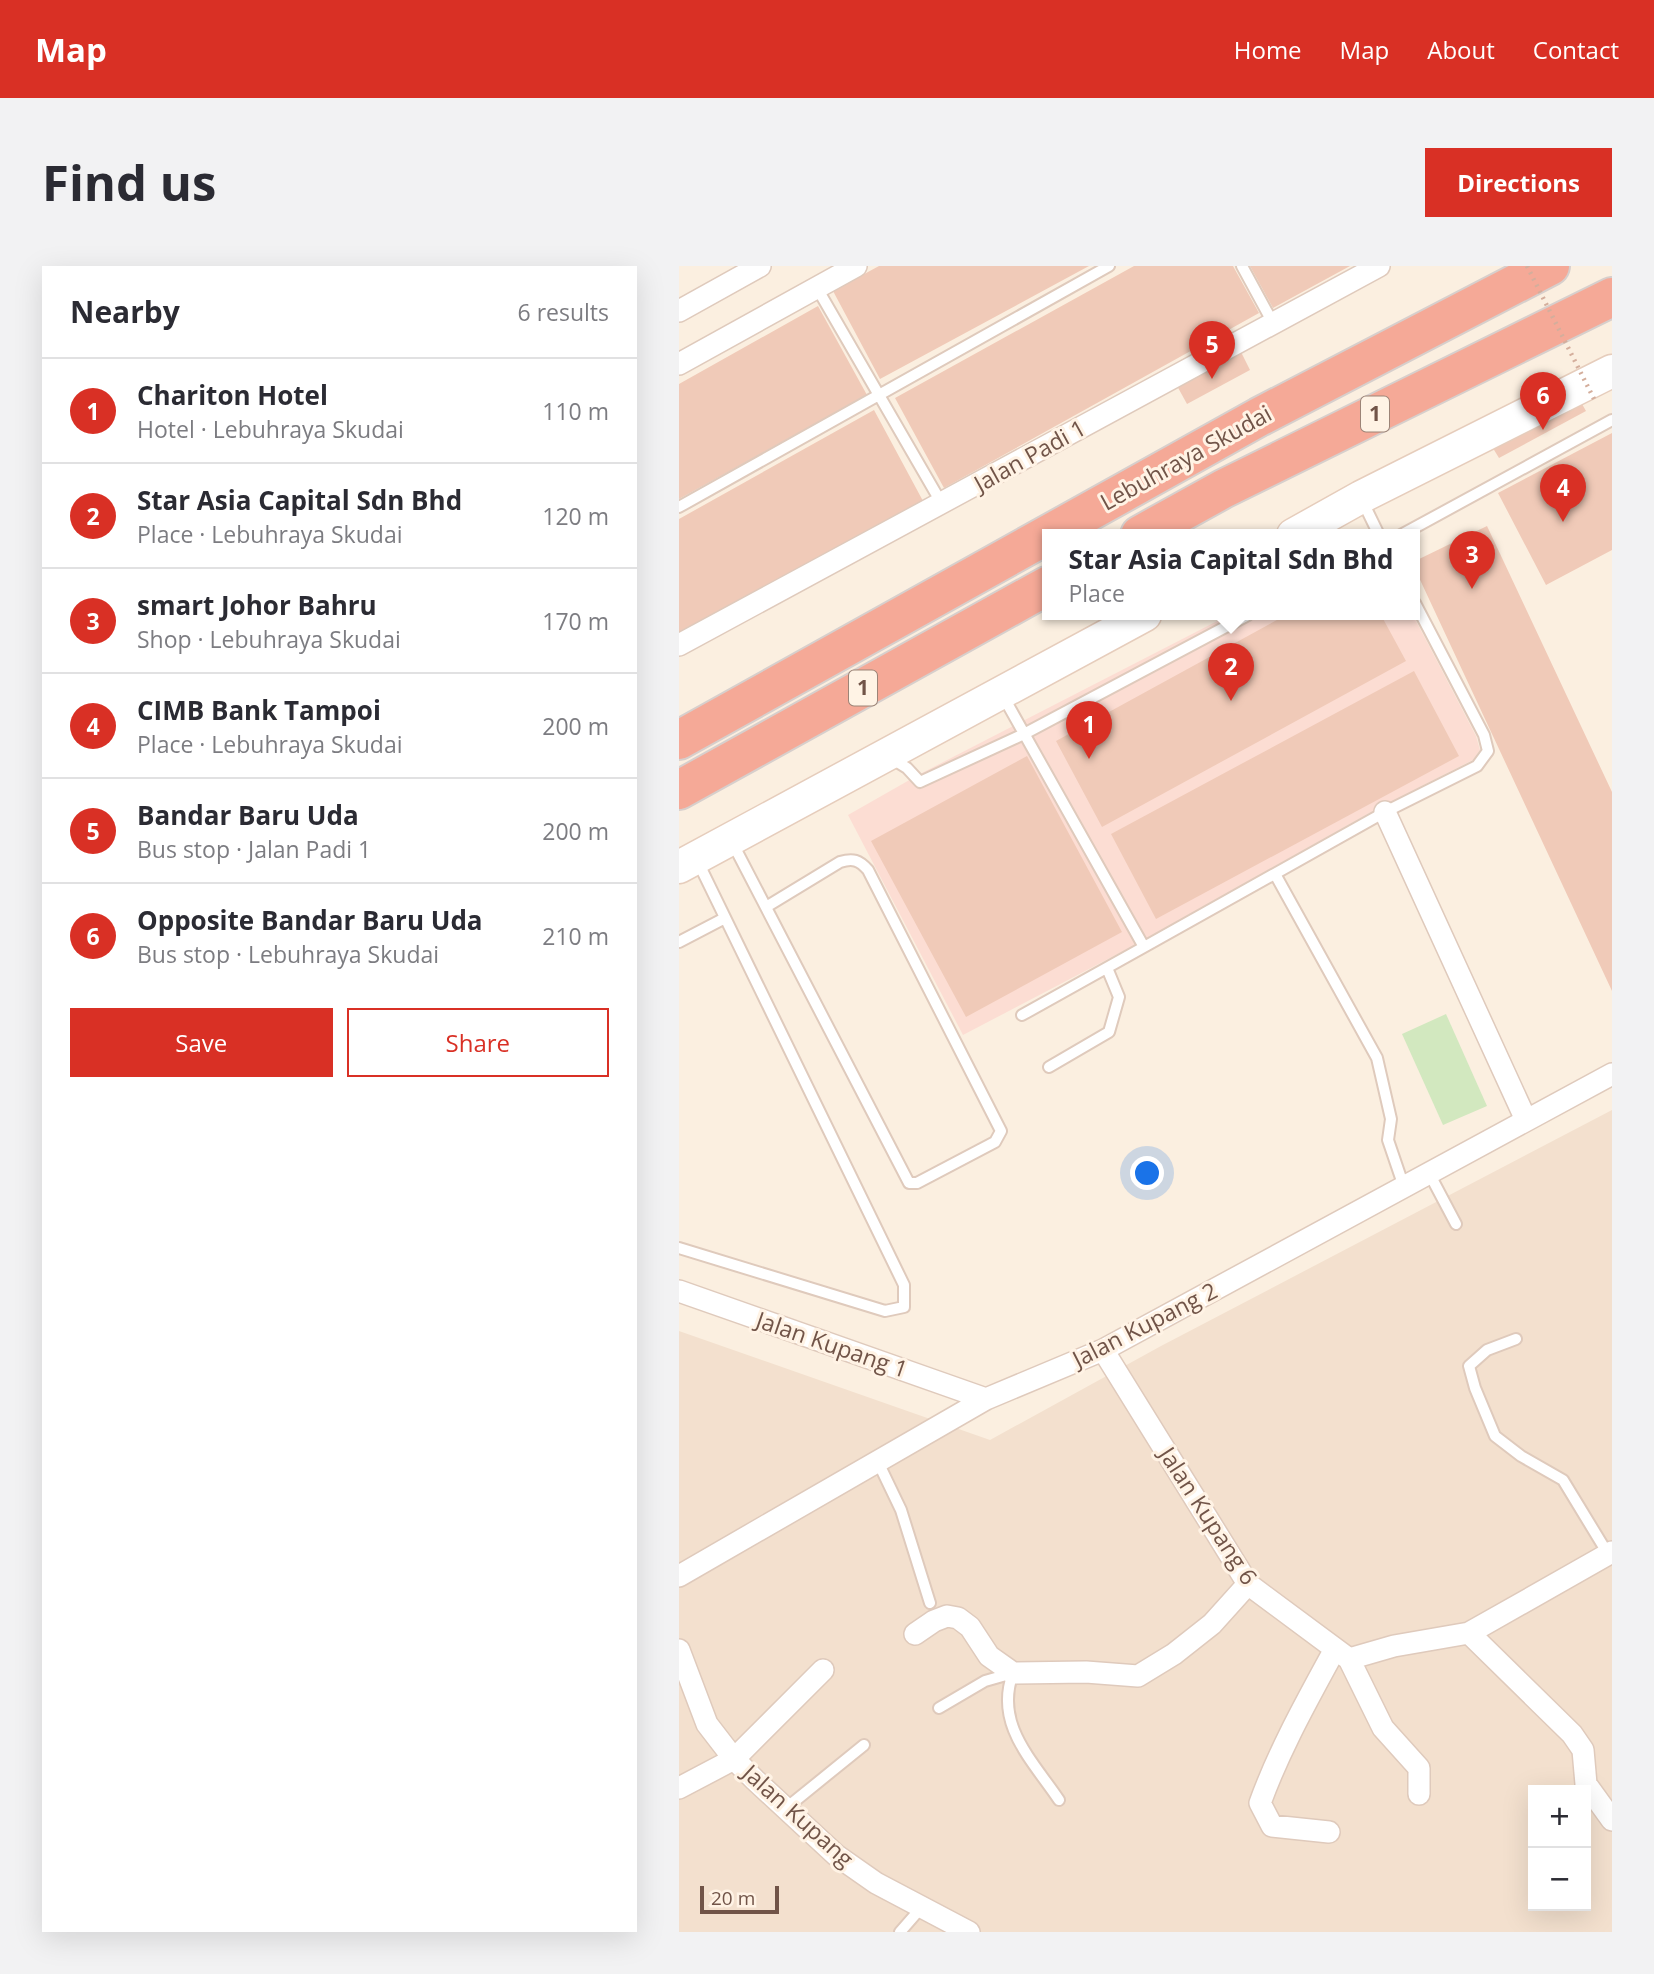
<!DOCTYPE html>
<meta charset="utf-8">
<style>
:root{--surface:#fff;--page:#f2f2f3;--text:#2b2b33;--muted:#7c7c81;--line:#e1e1e2;--accent:#d93025}
body{margin:0;font-family:"Open Sans",sans-serif;background:var(--page);color:var(--text)}
.controls{position:absolute;right:21px;bottom:21px;display:grid;overflow:hidden;border-radius:0px;box-shadow:0 7px 28px #0002}
.controls button{width:63px;height:63px;display:grid;place-items:center;padding:0;border:0;border-bottom:2px solid var(--line);background:var(--surface);color:var(--text);font:35px sans-serif}
.scale{position:absolute;left:21px;bottom:18px;width:79px;box-sizing:border-box;padding-left:7px;border:4px solid #715448;border-top:0;font-size:19px;line-height:24px;white-space:nowrap;color:#715448;-webkit-text-stroke:5px #fff3e5;paint-order:stroke}
.you{position:absolute;left:469px;top:908px;width:24px;height:24px;margin:-18px;border:5px solid #fff;border-radius:50%;background:#1a73e8;box-shadow:0 0 0 10px #1a73e833}
.badge{display:grid;place-items:center;width:46px;height:46px;border-radius:50%;background:var(--accent);color:#fff;font-size:23px;font-weight:700}
.pin{position:absolute;translate:-50% -58px;filter:drop-shadow(0 2px 4px #0008)}
.pin::after{content:'';position:absolute;top:37px;width:24px;height:21px;background:inherit;clip-path:polygon(0 0,100% 0,50% 100%)}
.popup{position:absolute;left:363px;top:263px;width:378px;height:91px;box-sizing:border-box;display:grid;place-content:center;border-radius:0px;background:var(--surface);filter:drop-shadow(0 2px 5px #0005);font-size:23px;white-space:nowrap;color:var(--muted)}
.popup b{font-size:26px;color:var(--text)}
.popup::after{content:'';position:absolute;left:50%;top:100%;margin-left:-14px;border:14px solid transparent;border-top-color:var(--surface)}
.list{margin:0;padding:0;list-style:none}
h2{display:flex;justify-content:space-between;align-items:center;height:91px;margin:0;padding:0 28px;font-size:30px}
h2 small{font-size:23px;font-weight:400;color:var(--muted)}
.list li{display:grid;grid-template-columns:46px 1fr auto;gap:21px;align-items:center;box-sizing:border-box;height:105px;padding:0 28px;border-top:2px solid var(--line)}
.list b{display:block;font-size:26px;white-space:nowrap}
.list p{margin:0;font-size:23px;white-space:nowrap;color:var(--muted)}
.list em{font-size:23px;font-style:normal;color:var(--muted)}
.actions{display:flex;gap:14px;padding:21px 28px}
.actions a{flex:1;padding:16px 0;border:2px solid var(--accent);border-radius:0px;text-align:center;font-size:24px;color:var(--accent)}
.actions .main{background:var(--accent);color:#fff}
.map{position:relative;flex:none;width:933px;height:1666px;overflow:hidden;border-radius:0px}
header{display:flex;align-items:center;gap:42px;box-sizing:border-box;height:98px;padding:0 35px;background:var(--accent);color:#fff}
header strong{font-size:33px}
nav{display:flex;gap:38px;margin-inline-start:auto;font-size:24px}
.intro{display:flex;align-items:center;justify-content:space-between;box-sizing:border-box;height:168px;padding:0 42px}
h1{margin:0;font-size:49px}
.button{padding:18px 32px;border-radius:0px;background:var(--accent);color:#fff;font-size:24px;font-weight:700}
main{display:flex;gap:42px;padding:0 42px}
aside{flex:1;background:var(--surface);border-radius:0px;box-shadow:0 7px 28px #0002}
.map>svg:first-child{display:block}
.residential{fill:#f3e0ce;fill-rule:evenodd}
.commercial{fill:#fcddd3}
.green{fill:#d2e8bf}
.building{fill:#f0cab8}
.lines{fill:none;stroke-linecap:round;stroke-linejoin:round}
.lane-casing{stroke:#dfcabc;stroke-width:14}
.street-casing{stroke:#dfcabc;stroke-width:24}
.secondary-casing{stroke:#e6cdbc;stroke-width:35}
.highway-casing{stroke:#d7cfcc;stroke-width:42}
.lane{stroke:#fff;stroke-width:10}
.street{stroke:#fff;stroke-width:21}
.secondary{stroke:#fff;stroke-width:32}
.highway{stroke:#f5a997;stroke-width:38}
.path-bridge{stroke:#d4ae9c;stroke-width:4.5;stroke-dasharray:2 5;stroke-linecap:butt}
.labels{text-anchor:middle;stroke-width:6;stroke-linejoin:round;paint-order:stroke}
.shield{fill:#fff3e5;stroke:#9c8477;stroke-width:2}
.shield-label{font-size:21px;font-weight:bold;fill:#715448}
.street-label{font-size:23px;fill:#715448;stroke:#fff3e5}
</style>
<header>
<strong>Map</strong>
<nav><a>Home</a><a>Map</a><a>About</a><a>Contact</a></nav>
</header>
<div class="intro"><h1>Find us</h1><a class="button">Directions</a></div>
<main>
<aside>
<h2>Nearby<small>6 results</small></h2>
<ul class="list">
<li><span class="badge">1</span><div><b>Chariton Hotel</b><p>Hotel · Lebuhraya Skudai</p></div><em>110 m</em></li>
<li><span class="badge">2</span><div><b>Star Asia Capital Sdn Bhd</b><p>Place · Lebuhraya Skudai</p></div><em>120 m</em></li>
<li><span class="badge">3</span><div><b>smart Johor Bahru</b><p>Shop · Lebuhraya Skudai</p></div><em>170 m</em></li>
<li><span class="badge">4</span><div><b>CIMB Bank Tampoi</b><p>Place · Lebuhraya Skudai</p></div><em>200 m</em></li>
<li><span class="badge">5</span><div><b>Bandar Baru Uda</b><p>Bus stop · Jalan Padi 1</p></div><em>200 m</em></li>
<li><span class="badge">6</span><div><b>Opposite Bandar Baru Uda</b><p>Bus stop · Lebuhraya Skudai</p></div><em>210 m</em></li>
</ul>
<div class="actions"><a class="main">Save</a><a>Share</a></div>
</aside>
<div class="map">
<svg width="933" height="1666" viewBox="0 0 933 1666">
<rect width="100%" height="100%" fill="#fbefe0"/>
<path class="residential" d="M933,844V1666H0V1065L311,1174L482,1080ZM854,1524H907V1640H854Z"/>
<path class="commercial" d="M550,349H734L797,470L801,484L794,494L694,545L452,681L284,769L169,549L241,508Z"/>
<path class="green" d="M767,748L808,840L764,859L723,768Z"/>
<path class="building" d="M200,0H410L201,113L154,25Z
M455,0H554L580,47L265,222L216,132Z
M571,0H671L594,42Z
M139,40L188,129L0,233V118Z
M561,84L571,104L508,138L497,118Z
M899,131L907,145L820,192L812,179Z
M195,144L244,235L0,370V253Z
M933,167V284L867,319L819,227Z
M808,260L933,526V725L736,303V295Z
M607,349H702L727,395L423,561L377,475Z
M735,405L780,490L477,653L432,568Z
M348,490L443,666L287,751L192,575Z"/>
<g class="lines">
<g class="lane-casing">
<path id="lane" d="M563,0L594,57
M138,22L263,238
M683,234L700,269
M0,241L430,0
M722,269L933,154
M324,430L465,681L706,546L798,500L809,485L805,469L736,337
M212,492L228,502L241,516L345,468L569,349
M53,576L230,917H238L316,876L322,865L189,604C180,594 174,592 161,596L87,641
M596,608L698,792L712,853L709,874L725,921
M0,676L46,652
M343,749L465,681
M370,801L430,766L440,731L428,702
M750,907L777,958
M0,982L206,1045L225,1041V1019L18,594
M837,1073L808,1084L790,1100L796,1122L816,1170L842,1190L884,1214L929,1288
M198,1194L222,1244L251,1337
M260,1442L306,1415L334,1407C315,1458 353,1494 380,1534
M106,1543L185,1479
M221,1666L242,1642"/>
</g>
<g class="street-casing">
<path id="street" d="M0,45L81,0
M0,98L177,0
M0,379L700,0
M706,546L847,854
M0,1025L307,1133
M424,1084L569,1318L670,1393L715,1380L790,1367L933,1286
M0,1310L307,1133L424,1084L933,808
M790,1367L893,1468L904,1484L907,1518L933,1554
M236,1368L255,1355L268,1350L279,1352L291,1361L310,1390L334,1407L407,1406L459,1410L495,1388L533,1358L569,1318
M0,1384L28,1458L55,1493L76,1514L157,1589L197,1617L290,1666
M670,1393L704,1462L740,1502V1528
M0,1522L55,1493L144,1404
M650,1566L593,1560L581,1537C601,1482 629,1433 656,1383"/>
</g>
<g class="secondary-casing">
<path id="secondary" d="M614,269L682,231L933,105
M0,601L466,349"/>
</g>
<g class="highway-casing">
<path id="highway" d="M461,269L544,223L933,31
M0,474L580,151L871,0
M0,524L368,320"/>
</g>
<use href="#lane" class="lane"/>
<use href="#street" class="street"/>
<use href="#secondary" class="secondary"/>
<use href="#highway" class="highway"/>
<path class="path-bridge" d="M848,0L915,133"/>
</g>
<g class="labels">
<g class="shield">
<rect x="682" y="130.5" width="28" height="35" rx="5"/>
<rect x="170" y="404.5" width="28" height="35" rx="5"/>
</g>
<g class="shield-label">
<text x="696" y="155">1</text>
<text x="184" y="429">1</text>
</g>
<g class="street-label">
<text transform="translate(351 190) rotate(-29)" y="8">Jalan Padi 1</text>
<text transform="translate(507 192) rotate(-29)" y="8">Lebuhraya Skudai</text>
<text transform="translate(466 1059) rotate(-27)" y="8">Jalan Kupang 2</text>
<text transform="translate(153 1079) rotate(19)" y="8">Jalan Kupang 1</text>
<text transform="translate(529 1250) rotate(57)" y="8">Jalan Kupang 6</text>
<text transform="translate(119 1550) rotate(42)" y="8">Jalan Kupang</text>
</g>
</g>
</svg>
<div class="controls">
<button>+</button>
<button>−</button>
</div>
<div class="scale">20 m</div>
<div class="you"></div>
<div class="pin badge" style="left:410px;top:493px">1</div>
<div class="pin badge" style="left:552px;top:435px">2</div>
<div class="popup"><b>Star Asia Capital Sdn Bhd</b>Place</div>
<div class="pin badge" style="left:793px;top:323px">3</div>
<div class="pin badge" style="left:884px;top:256px">4</div>
<div class="pin badge" style="left:533px;top:113px">5</div>
<div class="pin badge" style="left:864px;top:164px">6</div>
</div>
</main>
